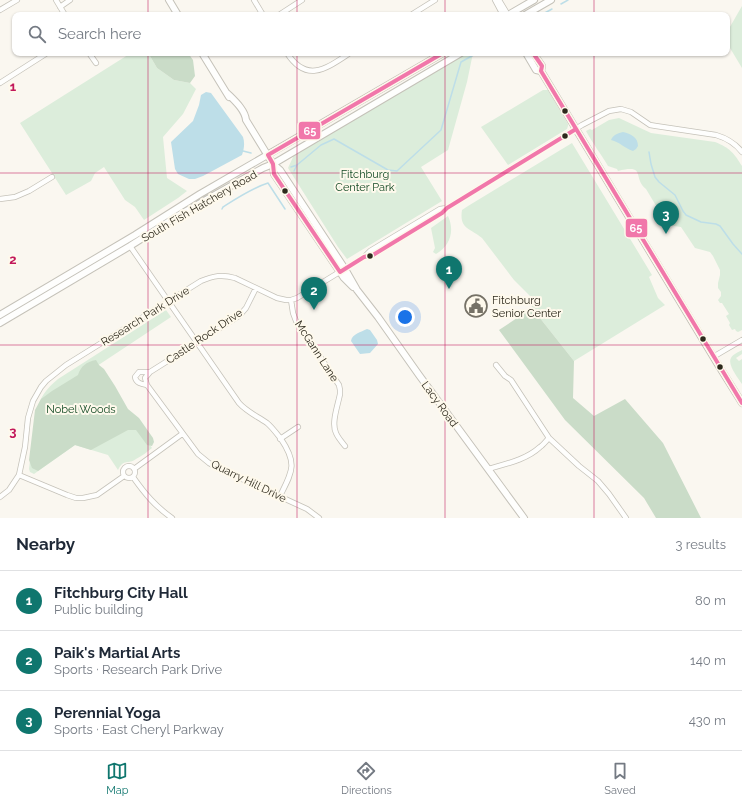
<!DOCTYPE html>
<meta charset="utf-8">
<style>
:root{--surface:#fff;--page:#f6f6f7;--text:#1f2937;--muted:#747a83;--line:#e0e1e3;--accent:#0f766e}
body{margin:0;font-family:Raleway,sans-serif;background:var(--page);color:var(--text)}
.you{position:absolute;left:405px;top:317px;width:14px;height:14px;margin:-10px;border:3px solid #fff;border-radius:50%;background:#1a73e8;box-shadow:0 0 0 6px #1a73e833}
.badge{display:grid;place-items:center;width:26px;height:26px;border-radius:50%;background:var(--accent);color:#fff;font-size:13px;font-weight:700}
.pin{position:absolute;translate:-50% -33px;filter:drop-shadow(0 1px 2px #0008)}
.pin::after{content:'';position:absolute;top:21px;width:14px;height:12px;background:inherit;clip-path:polygon(0 0,100% 0,50% 100%)}
.list{margin:0;padding:0;list-style:none}
h2{display:flex;justify-content:space-between;align-items:center;height:52px;margin:0;padding:0 16px;font-size:17px}
h2 small{font-size:13px;font-weight:400;color:var(--muted)}
.list li{display:grid;grid-template-columns:26px 1fr auto;gap:12px;align-items:center;box-sizing:border-box;height:60px;padding:0 16px;border-top:1px solid var(--line)}
.list b{display:block;font-size:15px;white-space:nowrap}
.list p{margin:0;font-size:13px;white-space:nowrap;color:var(--muted)}
.list em{font-size:13px;font-style:normal;color:var(--muted)}
.icon{flex:none;width:22px;height:22px;fill:none;stroke:currentColor;stroke-width:2;stroke-linecap:round;stroke-linejoin:round}
.map{position:relative;flex:none;width:742px;height:518px;overflow:hidden}
.search{position:absolute;background:var(--surface);box-shadow:0 1px 3px #0004;left:12px;right:12px;top:12px;height:44px;display:flex;align-items:center;gap:10px;box-sizing:border-box;padding:0 14px;border-radius:8px;color:var(--muted);font-size:15px}
.sheet{height:232px;background:var(--surface)}
nav{display:flex;justify-content:space-around;align-items:center;box-sizing:border-box;height:56px;border-top:1px solid var(--line);background:var(--surface);font-size:11px;color:var(--muted)}
nav a{display:grid;justify-items:center;gap:2px}
nav .on{color:var(--accent)}
.map>svg:first-child{display:block}
.green{fill:#dceddb}
.forest{fill:#cadcc8}
.water{fill:#bddee8}
.lines{fill:none;stroke-linecap:round;stroke-linejoin:round}
.stream{stroke:#bddee8;stroke-width:1.5}
.street-casing{stroke:#c5c2b9;stroke-width:6}
.secondary-casing{stroke:#c5c2b9;stroke-width:8}
.street{stroke:#fefefd;stroke-width:4.5}
.secondary{stroke:#fefefd;stroke-width:6}
.bus-1-casing{stroke:#fef9ec;stroke-width:7}
.bus-1{stroke:#f177aa;stroke-width:4}
.grid{fill:none;stroke:#c2185b;stroke-width:1;stroke-opacity:0.55}
.bus-dot{fill:#2d291c;stroke:#fef9ec;stroke-width:1.5}
.labels{text-anchor:middle;stroke-width:4;stroke-linejoin:round;paint-order:stroke}
.park-label{font-size:11px;fill:#124923;stroke:#fef9ec}
.street-label{font-size:11px;fill:#2d291c;stroke:#fef9ec}
.poi-label{font-size:11px;fill:#2d291c;stroke:#fef9ec;text-anchor:start}
.grid-label{font-size:13px;text-anchor:middle;font-weight:bold;fill:#c2185b;stroke:#fef9ec;stroke-width:4;stroke-linejoin:round;paint-order:stroke}
.line-badge{stroke:#fef9ec;stroke-width:1.5}
.badge-label{font-size:11px;text-anchor:middle;font-weight:bold;fill:#fff}
</style>
<div class="map">
<svg width="742" height="518" viewBox="0 0 742 518">
<rect width="100%" height="100%" fill="#faf7f0"/>
<path class="green" d="M742,6V68L727,43V32Z
M131,53H145L150,56L157,68L174,80L190,83L196,89L183,114L163,137L167,178L187,191L178,198L144,220L135,207L125,200L104,167L95,173L91,181L66,195L20,123Z
M467,53H473L467,82L448,150L421,167L442,201L347,259L338,247L288,168L294,155Z
M543,90H548L568,124V126L567,129L508,165L481,127Z
M619,118L651,133L715,142C730,148 734,153 742,166V330L738,332L736,331L735,329L732,330L729,325L730,323L726,316L729,314L722,303H720L718,300L721,296V292L718,288V283L720,275V270L713,256L710,252L695,248L681,227C677,226 672,226 667,224L646,189C632,178 647,164 618,171L617,169L608,166C601,154 593,144 586,131L590,129L592,130L609,120Z
M572,143L652,275L649,277L658,298L665,305L574,361L532,308L530,296L514,280L482,238C470,228 459,229 462,210L468,206Z
M448,216C455,231 450,246 436,254L433,252L435,248L431,228Z
M166,310L171,317L97,366L152,448C147,452 142,456 136,459C128,465 124,458 118,470L108,455L75,445L34,474L30,472L29,469L36,413C39,398 47,388 58,379Z
M742,350V354L736,358L739,361L742,359V384C738,378 727,364 731,358C733,354 739,352 742,350Z"/>
<path class="forest" d="M146,53H188L193,60L195,76L190,83L174,80L157,68L150,56Z
M532,308L574,361L573,398L594,416L625,399L663,443L701,518H656L644,498L565,420L499,330Z
M96,360L99,365L104,369L115,386L128,409L139,418L153,438L154,442L152,446L147,445L136,430H128L91,450L75,445L38,471L32,468L29,460L35,410L41,399L52,391L78,375C81,366 86,362 96,360Z"/>
<path class="water" d="M206,92L211,93L243,137C245,143 244,149 242,155L203,176L195,179H189L178,174L175,169L171,142L193,121L199,105L201,95Z
M623,132C631,134 638,137 638,146L636,149L633,151C624,148 620,142 611,140C613,135 618,133 623,132Z
M367,329L370,330L377,340L378,344L370,353L360,354L351,341C352,334 361,332 367,329Z"/>
<g class="lines">
<path class="stream" d="M561,4L568,0
M541,15L552,9
M243,151L251,153
M649,152L651,164L655,177L659,182L675,195L683,211L686,215L701,222L716,224L720,226L733,244L742,254
M291,167L297,165L321,145L334,139L388,170L397,171L441,130L461,62L477,53
M294,171L297,165
M222,209L223,207C237,198 252,188 268,183L285,209"/>
<g class="street-casing">
<path id="street" d="M56,0L65,15
M254,0L263,15
M495,0L503,15
M499,0L508,15
M60,7L70,0
M0,10L17,0
M279,15L302,0
M411,15L435,0
M89,53L96,63
M287,53C307,84 327,68 350,53
M0,83L47,53
M0,199L15,197L29,191L52,177
M130,246L239,403C247,412 257,416 267,423C272,427 277,434 281,439C298,464 292,472 280,496
M364,257L373,255L442,213L446,208
M256,288L246,308L239,316L150,372L145,378L147,385L198,454L209,463L220,469L307,509L319,518
M291,300L293,313L296,321L339,385L340,390V394C338,405 331,423 336,433C338,438 342,442 345,446
M713,357L742,340
M496,365L505,376L511,380L549,438L579,466L598,481L609,494L626,518
M147,385C141,384 136,383 135,377L139,372H150
M280,439L298,427
M123 472a6 6 0 1 1 12 0a6 6 0 1 1-12 0Z
M134,469L182,434
M488,469C505,464 526,460 540,447C543,445 546,441 549,438
M19,475L67,495L76,498H83L97,495L124,476
M133,477C145,494 155,506 172,518
M0,497L9,490L19,475L25,447L28,418L33,401L41,387L46,381L66,365L201,281C213,276 222,274 235,278L277,298L286,300H291L297,298L364,257L370,251L440,209L447,208L582,125L609,111L621,109L631,112L650,125L656,126L716,135C726,138 735,143 742,152"/>
</g>
<g class="secondary-casing">
<path id="secondary" d="M169,0L178,15
M508,15L534,0
M525,15L551,0
M202,53L229,97
M526,53L536,70L541,71
M533,53L542,66L541,71L717,363L742,403
M228,94C235,101 245,110 246,120L273,164L280,170L345,269L357,290L378,317L419,375L524,518
M273,164L274,174L340,272L344,278L353,287
M0,315L135,235L200,194L443,53
M0,323L130,246L179,215L263,168L273,164L461,53"/>
</g>
<use href="#street" class="street"/>
<use href="#secondary" class="secondary"/>
<g class="bus-1-casing">
<path id="bus-1" d="M443,53L268,155L273,164L274,174L340,272L364,257L373,255L442,213L447,208L576,129
M533,53L542,66L541,71L742,403"/>
</g>
<use href="#bus-1" class="bus-1"/>
</g>
<path class="grid" d="M148,0V15M297,0V15M445,0V15M594,0V15M148,53V518M297,53V518M445,53V518M594,53V518M0,173H742M0,345H742"/>
<defs>
<g id="civic-ring" transform="scale(1.15)"><circle r="9.5" fill="#fef9ec" stroke="#757166" stroke-width="1.5"/><path d="M-.6-6.5H3V-4.5H.6V-3L4-1V1h2V6H-6V1h2V-1L-.6-3ZM-1.2 2.5V6h2.4V2.5Z" fill="#757166"/></g>
</defs>
<g fill-rule="evenodd">
<use href="#civic-ring" x="476" y="306"/>
</g>
<g class="bus-dot">
<circle cx="565" cy="111" r="3.5"/>
<circle cx="565" cy="136" r="3.5"/>
<circle cx="285" cy="191" r="3.5"/>
<circle cx="370" cy="256" r="3.5"/>
<circle cx="703" cy="339" r="3.5"/>
<circle cx="720" cy="367" r="3.5"/>
</g>
<g class="labels">
<g class="park-label">
<text x="365" y="178">Fitchburg<tspan x="365" dy="13">Center Park</tspan></text>
<text x="81" y="413">Nobel Woods</text>
</g>
<g class="street-label">
<text transform="translate(199 206) rotate(-30)" y="4">South Fish Hatchery Road</text>
<text transform="translate(145 316) rotate(-32)" y="4">Research Park Drive</text>
<text transform="translate(204 336) rotate(-34)" y="4">Castle Rock Drive</text>
<text transform="translate(317 351) rotate(57)" y="4">McGann Lane</text>
<text transform="translate(440 404) rotate(54)" y="4">Lacy Road</text>
<text transform="translate(249 481) rotate(26)" y="4">Quarry Hill Drive</text>
</g>
<g class="poi-label">
<text x="492" y="304">Fitchburg<tspan x="492" dy="13">Senior Center</tspan></text>
</g>
</g>
<g class="grid-label">
<text x="13" y="91">1</text>
<text x="13" y="264">2</text>
<text x="13" y="436">3</text>
</g>
<g class="line-badge">
<rect x="298" y="121" width="23" height="19" rx="4" fill="#f177aa"/>
<rect x="625" y="218" width="23" height="20" rx="4" fill="#f177aa"/>
</g>
<g class="badge-label">
<text x="310" y="135">65</text>
<text x="636" y="232">65</text>
</g>
</svg>
<div class="you"></div>
<div class="pin badge" style="left:449px;top:289px">1</div>
<div class="pin badge" style="left:314px;top:310px">2</div>
<div class="pin badge" style="left:666px;top:234px">3</div>
<div class="search"><svg class="icon" aria-label="search" viewBox="0 0 24 24"><circle cx="10" cy="10" r="6"/><path d="M15 15l6 6"/></svg>Search here</div>
</div>
<section class="sheet">
<h2>Nearby<small>3 results</small></h2>
<ul class="list">
<li><span class="badge">1</span><div><b>Fitchburg City Hall</b><p>Public building</p></div><em>80 m</em></li>
<li><span class="badge">2</span><div><b>Paik's Martial Arts</b><p>Sports · Research Park Drive</p></div><em>140 m</em></li>
<li><span class="badge">3</span><div><b>Perennial Yoga</b><p>Sports · East Cheryl Parkway</p></div><em>430 m</em></li>
</ul>
</section>
<nav>
<a class="on"><svg class="icon" aria-label="map" viewBox="0 0 24 24"><path d="M3 6l6-2 6 2 6-2v14l-6 2-6-2-6 2zM9 4v14M15 6v14"/></svg>Map</a>
<a><svg class="icon" aria-label="directions" viewBox="0 0 24 24"><path d="M12 3l9 9-9 9-9-9zM9 14v-3h6M13 9l2 2-2 2"/></svg>Directions</a>
<a><svg class="icon" aria-label="saved" viewBox="0 0 24 24"><path d="M7 4h10v16l-5-4-5 4z"/></svg>Saved</a>
</nav>
